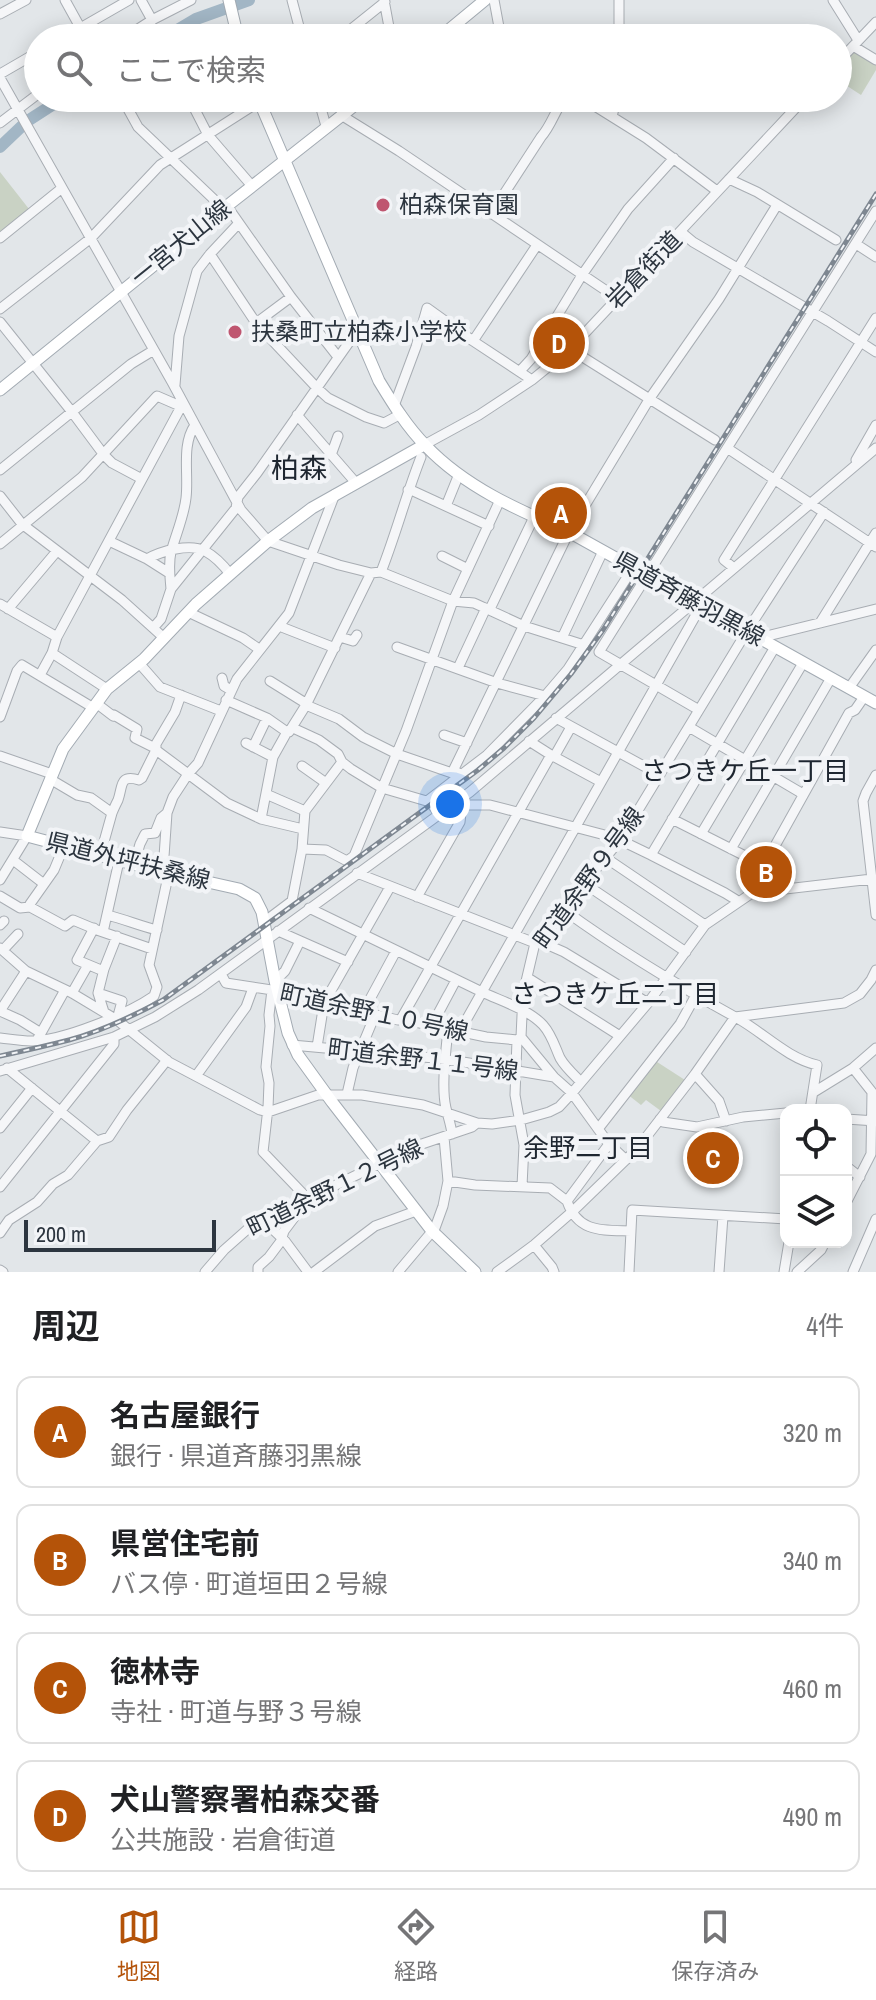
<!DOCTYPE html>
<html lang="ja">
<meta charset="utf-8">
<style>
:root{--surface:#fff;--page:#f6f6f6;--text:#202124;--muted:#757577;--line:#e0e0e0;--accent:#b45309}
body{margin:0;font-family:"Archivo Narrow","Noto Sans JP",sans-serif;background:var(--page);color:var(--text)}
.controls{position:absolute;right:24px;bottom:24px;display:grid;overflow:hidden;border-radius:16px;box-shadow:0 4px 20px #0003}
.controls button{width:72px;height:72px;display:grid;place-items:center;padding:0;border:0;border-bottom:2px solid var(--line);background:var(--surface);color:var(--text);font:40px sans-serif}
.scale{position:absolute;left:24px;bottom:20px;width:192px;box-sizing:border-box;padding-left:8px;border:4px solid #2c353f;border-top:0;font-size:22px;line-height:28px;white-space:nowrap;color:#2c353f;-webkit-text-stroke:6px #f2f4f7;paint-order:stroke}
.you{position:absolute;left:450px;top:804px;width:28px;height:28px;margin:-20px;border:6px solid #fff;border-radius:50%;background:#1a73e8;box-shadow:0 0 0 12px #1a73e833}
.badge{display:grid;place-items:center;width:52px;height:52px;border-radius:50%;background:var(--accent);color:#fff;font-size:26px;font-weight:700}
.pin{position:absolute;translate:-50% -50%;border:4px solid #fff;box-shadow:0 2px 8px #0006}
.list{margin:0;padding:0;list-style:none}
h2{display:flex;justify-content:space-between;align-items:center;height:104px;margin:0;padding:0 32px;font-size:34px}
h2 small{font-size:26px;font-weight:400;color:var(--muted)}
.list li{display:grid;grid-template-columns:52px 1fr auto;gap:24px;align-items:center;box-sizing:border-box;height:112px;margin:0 16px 16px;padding:0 16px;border:2px solid var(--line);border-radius:16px}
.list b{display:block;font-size:30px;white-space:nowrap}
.list p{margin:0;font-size:26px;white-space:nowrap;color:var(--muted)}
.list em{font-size:26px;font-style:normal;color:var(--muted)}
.icon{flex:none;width:44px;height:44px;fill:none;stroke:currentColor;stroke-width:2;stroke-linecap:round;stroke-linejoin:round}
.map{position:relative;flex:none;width:876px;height:1272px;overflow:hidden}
.search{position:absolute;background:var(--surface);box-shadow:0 4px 20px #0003;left:24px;right:24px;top:24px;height:88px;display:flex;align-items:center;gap:20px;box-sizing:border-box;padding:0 28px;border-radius:44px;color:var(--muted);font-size:30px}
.sheet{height:616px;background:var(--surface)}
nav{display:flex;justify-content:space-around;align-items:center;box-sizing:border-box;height:112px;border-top:2px solid var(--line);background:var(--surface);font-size:22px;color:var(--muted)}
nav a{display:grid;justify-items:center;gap:4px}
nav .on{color:var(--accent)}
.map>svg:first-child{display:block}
.green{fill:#c9d2c4}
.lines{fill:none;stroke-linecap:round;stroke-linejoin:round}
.river{stroke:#a2b6c5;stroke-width:12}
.minor-casing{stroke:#a8adb3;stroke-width:11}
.major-casing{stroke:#a3abb3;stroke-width:13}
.minor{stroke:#f5f6f8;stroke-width:9}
.major{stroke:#fff;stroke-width:11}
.rail-casing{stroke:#7e8791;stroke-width:5}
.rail{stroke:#f2f4f7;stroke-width:2;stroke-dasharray:6;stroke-linecap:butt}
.poi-dot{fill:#bf5670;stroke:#f2f4f7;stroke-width:3}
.labels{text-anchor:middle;stroke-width:8;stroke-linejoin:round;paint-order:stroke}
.poi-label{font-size:24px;fill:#2c353f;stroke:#f2f4f7;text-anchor:start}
.street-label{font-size:24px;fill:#2c353f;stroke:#f2f4f7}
.neighbourhood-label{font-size:26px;fill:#1e2630;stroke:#f2f4f7}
.quarter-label{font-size:28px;fill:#1e2630;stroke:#f2f4f7}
</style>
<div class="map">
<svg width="876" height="1272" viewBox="0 0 876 1272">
<rect width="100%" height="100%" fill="#e2e6e9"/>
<path class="green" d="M854,50L876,62V70L861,95L838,80V67Z
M0,172L29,209L0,232Z
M654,1060L685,1080L661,1111L646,1100L641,1105L627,1094Z"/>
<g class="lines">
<path class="river" d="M164,38L196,19L249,0
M29,120L63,98
M0,147L22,126"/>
<g class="minor-casing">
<path id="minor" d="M65,0L86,38
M141,0L152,20L149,22L158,38
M292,0L302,38
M384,0L391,38
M494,0L501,38
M833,0L858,40
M0,14L26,0
M152,20L191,0
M63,38L129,0
M124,38L149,22
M340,38L385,2
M619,38V0
M853,46L876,60
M838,62L876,22
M0,74L38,52
M0,78L172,382L241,510L268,541L339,565L371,573L381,572L453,601L474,603L524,626L584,645
M122,98L138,127L224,209
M189,98L208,135L252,186
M318,98L326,126
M582,98L646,138L717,191
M341,115L399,151L617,298
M612,116L617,98
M0,123L38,94
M729,179L757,192L836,240
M227,206L291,297L338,357
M491,214L541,137C551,126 555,111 564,98
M681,232L693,242L828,321L876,352
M0,238L62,188
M856,244L876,257
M210,254L256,323L317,388L328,398L366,417L384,423L401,414
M0,309L91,238L160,165L265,98
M0,322L72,412L104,455L112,463L142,479
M256,323L291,297
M473,341L537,245
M570,349L715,440
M520,371L531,359L582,275L628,209L674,158
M175,385L179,336L197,271L210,254L239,223
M394,406L416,347L427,308L473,341L532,380
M297,415L356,483
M424,445L479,415L532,380L570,349L805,98
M727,448L876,547
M331,455L338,436
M856,460L876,425
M0,470L131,364L154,350
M408,490H411L489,526
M0,496L22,524L122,600L163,637
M446,506L459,474
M109,541L147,559L169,573
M0,544L82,477L157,396L180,406
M442,556L468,569
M147,559C161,551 190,543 205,551C214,556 224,566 230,574
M734,568L724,560L876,318
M381,572C396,534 406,495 421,457
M171,589C170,576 168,565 171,552C176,534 184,516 186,498C189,474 181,445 195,425
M0,604L57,637
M8,609L57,551
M490,609L534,517
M188,612L243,638L259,649
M820,623L876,533
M279,626L335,648
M153,628L161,619L171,589L236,508L238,497L257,473L357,331
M340,637L353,641L357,635
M562,638L603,551
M759,638L876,609
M397,647L497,683L545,696L568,669L633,568
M52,653L107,689
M139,663L160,687L221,711
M458,668L486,608
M40,675L52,653L57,637L183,403
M222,678L224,686L231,690
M270,681L307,704
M849,688L876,650
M226,700L267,718L287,732H289L306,705L371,573
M96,703L113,716L114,715L137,729L135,738L155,748
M306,705L339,719L363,737L397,754L452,773L457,772L461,776
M699,710L599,652L876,211
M0,717L17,671L22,665L92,707
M556,718L660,775
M689,727L803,794
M293,728L319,740L338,754L342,762L351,769L382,788L430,802L439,814
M444,735L467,743
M529,741L551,755L601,782
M246,743L273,757
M253,747L267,718
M156,750L227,803L261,819L303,829
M0,756L52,774
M554,757L571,727
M302,766L326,783
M452,773L569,532L650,398L719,299L777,205
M876,775L866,793L863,801L876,915
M50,779L77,795L91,798L112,813L100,856
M266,794L305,811
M427,801L487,755L545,696
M452,805H490L601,834L620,840L651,855L725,893L738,901
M112,813C114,808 116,804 118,800C123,786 119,774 139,780L142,778L156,750V744L175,712L181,695
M261,819L273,757L287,732
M672,819L765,866
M0,832L27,836L0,880
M701,834L803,663
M302,849L305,811L342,762
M731,849L831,678
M651,855L775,647
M606,858L705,925
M13,860L44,884
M134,864L140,844L145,834L155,833L161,818L167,813
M163,871L167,813L173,797L188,774L198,763L237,679L289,613L335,494
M357,873L535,943
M585,884L686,952
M752,893L872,879
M0,896L20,908L30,907L65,926L73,920L97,930L152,949
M417,897L460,822L462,805
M30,907V904L54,870L64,846
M309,908L482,992L701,606
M564,910C619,950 677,985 737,1018C764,1033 787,1058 817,1065L810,1110
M107,915C124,919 140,926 157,930
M264,922L292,901L302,849L326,850L347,861L354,856L406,731L453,601L500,500
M0,925L4,921
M94,928L77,960L101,970L104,969
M278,931L348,962
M103,932L119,861
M539,941L564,952L648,1003
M0,948L26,971L72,993L117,1020L169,1062L260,1110L268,1112L318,1095H362L423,1105L477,1123L492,1124L521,1120L549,1112L559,1107L572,1093L648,1003L705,925L752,893L776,844L849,713L855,710L864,697
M3,950L18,934
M221,974L226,983L298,994L324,1003L398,1020L401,1019L486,1037L517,1040L521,1037
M528,978L620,1036
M275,981L285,971L300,941
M72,993L88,965
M98,993L122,1001L118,1016
M0,1011L20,1020L41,1033L37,1040
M0,1011L26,971
M104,1012L98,993L104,969L117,936
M363,1012L396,951
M401,1019L551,755
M432,1025L456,980
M448,1029C446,1050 441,1088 446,1108C448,1117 451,1125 452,1134
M460,1031L482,992C501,1001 528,1009 543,1025C552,1035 555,1047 560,1058C565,1067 574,1075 581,1082
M41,1033L65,990
M0,1038C10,1039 21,1041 31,1041C63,1041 128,1014 154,996L157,987L149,965L167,881L163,872
M517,1040L515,1095L524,1145L522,1186
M292,1045L445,1059L554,1077
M317,1047L324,1003L390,887
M7,1068L97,1141
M0,1071L114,1037L155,1017L198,990L470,792L876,448
M695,1074L719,1101L726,1121
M196,1076L246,1007L253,988
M814,1092L853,1068L876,1048
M347,1094L353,1068L375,1015
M660,1119L663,1122L697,1127L743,1117L786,1113
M846,1119L876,1121
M0,1128L32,1088
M598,1129L680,1024L696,995
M626,1160L609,1144L572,1093L554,1077L521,1037L523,994L535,943L620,840L747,631L824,512
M846,1166L860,1177
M448,1181L475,1185L550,1188L567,1201C578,1233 602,1230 631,1231
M0,1187L114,1044V1037
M567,1201L609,1144
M846,1203L871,1154L872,1092L853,1068
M263,1220L285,1241L308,1272
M0,1233L9,1220L37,1202L53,1184L68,1175L97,1141L109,1137L127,1110L167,1060
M534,1245L552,1267L554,1272
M0,1270L3,1272
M205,1272L224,1250L250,1227L416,1146L472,1127L477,1123
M258,1272V1267L269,1257L281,1241L284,1231L308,1199L263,1152L268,1108L269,1083L266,1067L270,1026L269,1015L272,990
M314,1272L375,1226L416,1211
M398,1272L435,1228L443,1206L448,1181L444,1137
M497,1272L534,1245L573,1211L637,1149L695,1074L735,1017L844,1003L860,994L871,980L876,970
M629,1272L632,1210L786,1219
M719,1272L723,1216
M784,1272L789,1242
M797,1272L821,1250L825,1242
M853,1272L876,1219"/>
</g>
<g class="major-casing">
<path id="major" d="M229,0L238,38
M439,38L485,0
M258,98L379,381C393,404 407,427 426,446C465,487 518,510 569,532L876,703
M0,390L227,206L364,98
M424,445L312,508L268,541L196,604L144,659L107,689L63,749L27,836L163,872L239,889L255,898L262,912L275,981L288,1033L298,1055L332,1102L432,1231L475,1272"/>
</g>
<use href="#minor" class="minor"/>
<use href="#major" class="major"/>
<g class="rail-casing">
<path id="rail" d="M0,1056C23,1051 46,1046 69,1040C102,1031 133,1016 163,1000L478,770L504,748L534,718L571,674L603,630L876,194"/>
</g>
<use href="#rail" class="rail"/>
</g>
<g class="poi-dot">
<circle cx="383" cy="205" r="8"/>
<circle cx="235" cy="332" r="8"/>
</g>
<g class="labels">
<g class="poi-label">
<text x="399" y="213">柏森保育園</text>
<text x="251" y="340">扶桑町立柏森小学校</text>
</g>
<g class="street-label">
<text transform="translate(181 243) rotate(-39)" y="8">一宮犬山線</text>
<text transform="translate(644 270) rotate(-46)" y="8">岩倉街道</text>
<text transform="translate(689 599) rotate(29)" y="8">県道斉藤羽黒線</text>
<text transform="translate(128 861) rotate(14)" y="8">県道外坪扶桑線</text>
<text transform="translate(589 878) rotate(-54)" y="8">町道余野９号線</text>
<text transform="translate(374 1013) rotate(12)" y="8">町道余野１０号線</text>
<text transform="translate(423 1060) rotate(7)" y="8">町道余野１１号線</text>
<text transform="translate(335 1188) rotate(-26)" y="8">町道余野１２号線</text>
</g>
<g class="neighbourhood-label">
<text x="745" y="780">さつきケ丘一丁目</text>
<text x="615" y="1003">さつきケ丘二丁目</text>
<text x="588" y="1157">余野二丁目</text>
</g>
<g class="quarter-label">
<text x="299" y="478">柏森</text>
</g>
</g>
</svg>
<div class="controls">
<button><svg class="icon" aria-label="locate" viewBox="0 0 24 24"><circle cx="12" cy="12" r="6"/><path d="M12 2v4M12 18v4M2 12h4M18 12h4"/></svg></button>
<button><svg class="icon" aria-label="layers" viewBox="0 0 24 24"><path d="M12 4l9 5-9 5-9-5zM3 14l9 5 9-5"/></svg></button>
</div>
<div class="scale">200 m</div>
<div class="you"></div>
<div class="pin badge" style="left:561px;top:513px">A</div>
<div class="pin badge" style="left:766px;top:872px">B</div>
<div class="pin badge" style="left:713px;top:1158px">C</div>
<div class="pin badge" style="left:559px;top:343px">D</div>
<div class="search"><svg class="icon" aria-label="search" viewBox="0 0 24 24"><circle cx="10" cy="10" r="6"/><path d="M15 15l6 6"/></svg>ここで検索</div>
</div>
<section class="sheet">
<h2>周辺<small>4件</small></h2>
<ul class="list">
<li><span class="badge">A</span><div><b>名古屋銀行</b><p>銀行 · 県道斉藤羽黒線</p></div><em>320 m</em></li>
<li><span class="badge">B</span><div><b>県営住宅前</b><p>バス停 · 町道垣田２号線</p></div><em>340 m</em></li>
<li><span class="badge">C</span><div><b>徳林寺</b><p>寺社 · 町道与野３号線</p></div><em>460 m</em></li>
<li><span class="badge">D</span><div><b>犬山警察署柏森交番</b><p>公共施設 · 岩倉街道</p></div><em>490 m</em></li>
</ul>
</section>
<nav>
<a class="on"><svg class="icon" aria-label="map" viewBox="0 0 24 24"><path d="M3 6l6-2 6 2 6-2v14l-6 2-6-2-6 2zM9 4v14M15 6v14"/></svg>地図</a>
<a><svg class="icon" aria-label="directions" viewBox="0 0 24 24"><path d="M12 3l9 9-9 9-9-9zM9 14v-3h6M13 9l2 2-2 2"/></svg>経路</a>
<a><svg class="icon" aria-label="saved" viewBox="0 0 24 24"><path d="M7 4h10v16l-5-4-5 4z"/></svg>保存済み</a>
</nav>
